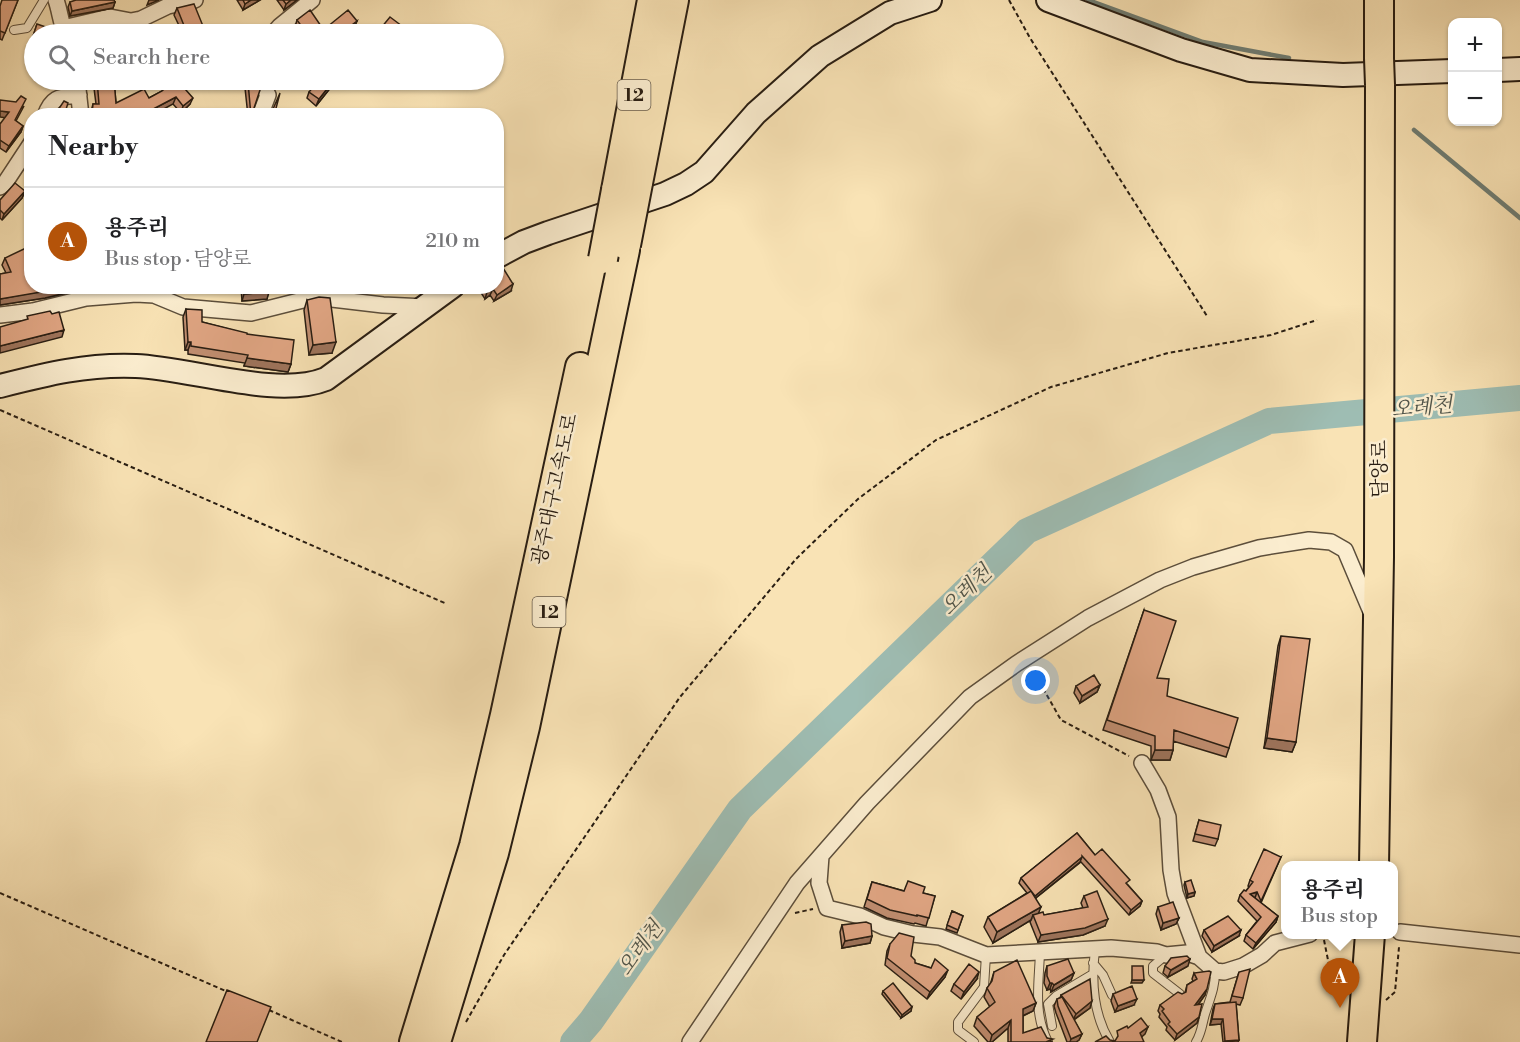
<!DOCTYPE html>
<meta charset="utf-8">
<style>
:root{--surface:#fff;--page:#f6f6f6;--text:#202124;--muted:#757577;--line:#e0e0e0;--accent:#b45309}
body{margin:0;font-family:"Libre Bodoni","Noto Serif KR",serif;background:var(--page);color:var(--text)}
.controls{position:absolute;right:18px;top:18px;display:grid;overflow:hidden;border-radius:12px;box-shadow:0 2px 4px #0004}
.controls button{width:54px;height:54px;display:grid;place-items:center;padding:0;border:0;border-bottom:2px solid var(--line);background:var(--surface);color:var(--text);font:30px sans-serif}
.you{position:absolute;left:1036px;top:681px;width:21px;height:21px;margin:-15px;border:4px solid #fff;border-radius:50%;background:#1a73e8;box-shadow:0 0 0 9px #1a73e833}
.badge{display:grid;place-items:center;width:39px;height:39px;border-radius:50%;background:var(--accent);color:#fff;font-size:20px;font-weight:700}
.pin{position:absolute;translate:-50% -50px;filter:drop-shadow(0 2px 3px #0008)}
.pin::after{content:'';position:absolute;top:32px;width:21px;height:18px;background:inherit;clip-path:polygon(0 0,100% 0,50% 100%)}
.popup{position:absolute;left:1281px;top:861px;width:117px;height:78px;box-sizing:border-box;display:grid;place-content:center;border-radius:12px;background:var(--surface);filter:drop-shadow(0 2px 4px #0005);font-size:20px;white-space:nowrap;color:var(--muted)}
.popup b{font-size:22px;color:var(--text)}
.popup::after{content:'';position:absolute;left:50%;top:100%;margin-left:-12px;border:12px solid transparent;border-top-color:var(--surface)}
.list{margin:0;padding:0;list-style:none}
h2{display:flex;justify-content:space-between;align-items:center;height:78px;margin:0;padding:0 24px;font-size:26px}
h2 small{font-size:20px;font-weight:400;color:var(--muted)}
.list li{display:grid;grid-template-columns:39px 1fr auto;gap:18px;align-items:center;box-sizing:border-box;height:108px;padding:0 24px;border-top:2px solid var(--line)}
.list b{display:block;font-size:22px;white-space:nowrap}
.list p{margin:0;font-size:20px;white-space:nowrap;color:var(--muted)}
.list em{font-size:20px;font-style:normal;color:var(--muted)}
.icon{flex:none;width:33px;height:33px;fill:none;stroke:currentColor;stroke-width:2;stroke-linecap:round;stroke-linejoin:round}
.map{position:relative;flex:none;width:1520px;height:1042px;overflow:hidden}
.search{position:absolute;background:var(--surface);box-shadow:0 2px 4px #0004;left:24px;top:24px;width:480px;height:66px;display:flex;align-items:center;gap:15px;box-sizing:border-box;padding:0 21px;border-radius:33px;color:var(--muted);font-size:22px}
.panel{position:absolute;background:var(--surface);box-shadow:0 2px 4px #0004;left:24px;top:108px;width:480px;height:186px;border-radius:24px}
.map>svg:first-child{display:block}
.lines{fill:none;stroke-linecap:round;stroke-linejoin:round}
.stream{stroke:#6f7d73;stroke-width:4.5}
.river{stroke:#9ebdb3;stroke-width:26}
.lane-casing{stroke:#5c4e3b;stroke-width:10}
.street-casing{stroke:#5c4e3b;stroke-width:18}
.secondary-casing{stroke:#281d12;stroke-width:26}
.highway-casing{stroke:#281d12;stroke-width:32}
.path{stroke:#281d12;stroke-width:2;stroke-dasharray:4.5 3;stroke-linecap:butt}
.lane{stroke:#fbedcf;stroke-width:8}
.street{stroke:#fbedcf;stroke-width:15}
.secondary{stroke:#fbedcf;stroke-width:22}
.highway{stroke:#f9e3b5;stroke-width:28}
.highway-bridge-casing{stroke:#281d12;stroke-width:32;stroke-linecap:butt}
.highway-bridge{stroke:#f9e3b5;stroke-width:28}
.wall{fill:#c28f72;stroke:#281d12;stroke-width:1.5}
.shaded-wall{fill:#9e745c;stroke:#281d12;stroke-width:1.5}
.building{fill:#e1a684;stroke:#281d12;stroke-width:1.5}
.labels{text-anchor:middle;stroke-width:5;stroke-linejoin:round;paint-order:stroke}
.shield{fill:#fbedcf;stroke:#675b4b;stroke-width:1.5}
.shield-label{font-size:18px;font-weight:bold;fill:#281d12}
.street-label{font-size:20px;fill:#281d12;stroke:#fbedcf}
.water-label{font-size:21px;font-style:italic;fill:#51554a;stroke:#fbedcf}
</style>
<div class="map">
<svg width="1520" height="1042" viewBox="0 0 1520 1042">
<rect width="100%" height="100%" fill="#f9e3b5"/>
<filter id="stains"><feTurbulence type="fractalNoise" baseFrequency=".00333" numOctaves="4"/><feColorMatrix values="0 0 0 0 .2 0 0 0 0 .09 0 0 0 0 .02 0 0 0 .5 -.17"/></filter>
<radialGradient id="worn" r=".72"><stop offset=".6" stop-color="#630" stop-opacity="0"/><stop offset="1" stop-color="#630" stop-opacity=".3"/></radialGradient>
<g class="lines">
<path class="stream" d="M1088,0L1203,42L1289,58
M1414,130L1520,218"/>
<path class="river" d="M573,1042L591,1021L740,809L1027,531L1269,421L1520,398"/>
<g class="lane-casing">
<path id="lane" d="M14,30L27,28L44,0
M1095,950C1091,982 1093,1014 1110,1042
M1040,952C1039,983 1033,1013 1048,1042
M1166,955L1153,966V973L1180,994
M1093,963L1103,975L1112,995
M1052,1026L1048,1004L1056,996L1093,974
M974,1042L958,1030V1022L984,987L986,955
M1196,1042C1202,1032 1202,1024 1205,1014C1210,998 1215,989 1215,971"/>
</g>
<g class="street-casing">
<path id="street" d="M56,0C60,11 61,25 66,34
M63,28L110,17L131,21L141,19L168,6L195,0
M273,34L280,26L312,0
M77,80L81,116
M260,80L268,95L260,116
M45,116C52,96 60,97 79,95
M0,187L5,183L32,142
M0,315L33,311L86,298L136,294L154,295L183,307L251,313L315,297L383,305L426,307
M1142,763L1158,790L1168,817L1171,870L1175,893L1199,957
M821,856L819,883L827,908L860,916L884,927L913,934L940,937L986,955L1111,948L1157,952L1166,955L1187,953L1199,957L1215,971L1224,972L1243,966L1262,955L1275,943L1310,934
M1400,932L1520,945
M690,1042L797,883L867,803L970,697L1016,664L1088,618L1160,580L1193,567L1259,548L1309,540L1331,542L1345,550L1372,614"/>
</g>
<g class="secondary-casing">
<path id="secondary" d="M1048,0L1181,50L1250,70L1343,75L1452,71
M1498,70L1520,69
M496,257L524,242L548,233L665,194L686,184L704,172L756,113L820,56L890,13L930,0
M0,386C47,374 87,364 136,366C190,368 277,399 326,379L453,286"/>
</g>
<g class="highway-casing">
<path id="highway" d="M1379,0V58
M638,183L674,0
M616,190L652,0
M1374,866L1379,557L1380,85
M414,1042L474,846L505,715L580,367
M436,1042L494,853L525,727L625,250
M1362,1042L1370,934"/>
</g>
<path class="path" d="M1009,0L1030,38L1207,316
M0,410L447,604
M1032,669L1061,720L1129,756
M0,893L228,992
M795,913L813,909
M1324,940L1329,965L1345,970
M1386,1000L1395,992L1399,947
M269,1010L342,1042
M466,1022L504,955L680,697L796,559L858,499L936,440L1051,387L1168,353L1271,335L1317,320"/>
<use href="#lane" class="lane"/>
<use href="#street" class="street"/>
<use href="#secondary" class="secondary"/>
<use href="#highway" class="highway"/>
<g class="highway-bridge-casing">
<path id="highway-bridge" d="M1379,58L1380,85
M626,245L638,183
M603,259L616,190"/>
</g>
<use href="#highway-bridge" class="highway-bridge"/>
</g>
<path class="wall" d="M18,0L2,40L0,39V6Z
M237,0H260L243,10Z
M277,0H297L284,10Z
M70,2H115L113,8L70,16L68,7Z
M177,8L200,33L197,34H183L174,15Z
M297,20L321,26L318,33L316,34H300L295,27Z
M357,21L354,28L346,34H325L327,27Z
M37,24L34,34V54L28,52Z
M93,80H114L116,103L149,98L162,91L190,104L181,113L173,104L90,115L93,104H96Z
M334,80L331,87L316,106L307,98L309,92Z
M248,82L253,111L255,116H248L245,88Z
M24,106L16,121L23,126L21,132L6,152L0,148V124Z
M25,191L22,198L2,220L0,218V200Z
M5,258L87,288L45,298L0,305V274L6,273L2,265Z
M241,286H269L267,299L242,301Z
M363,286H381L377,289L369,291L364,289Z
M479,286H496L511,291L494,301L490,295L485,299L478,288Z
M307,300L332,353L309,355L304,310Z
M186,309L202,322L247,334L291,364L288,372L244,366L245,363L188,354V350H185L183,317Z
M1144,610L1157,678L1167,696L1229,748L1226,757L1173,741V750L1170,760H1151V746L1103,730Z
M1281,636L1296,742L1292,752L1264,748L1278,646Z
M1100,685L1097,692L1080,703L1074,693L1076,686Z
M1199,820L1218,839L1215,846L1193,841Z
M1077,833L1095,855L1128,885L1142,901L1140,906L1129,915L1081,862L1036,898L1038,913L1044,915L1083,908L1081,903L1084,896L1105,926L1083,935L1038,942L1030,922L1031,920L993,943L984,927L988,917L1027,893L1019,883L1021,878Z
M1281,857L1261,903L1278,916L1276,922L1253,949L1244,941L1246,935L1257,921L1238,901L1240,895L1246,891L1249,887L1248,886L1250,880Z
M872,882L904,891L923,893L935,896L926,926L915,923L914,924L887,918L864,907Z
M1185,882L1195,892L1194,896L1187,898L1184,885Z
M1158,907L1179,918L1176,924L1161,930L1156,914Z
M952,911L963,916L957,933L946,929Z
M842,925L872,936L870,943L842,948L840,932Z
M1204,930L1239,936L1212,952L1202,936Z
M890,944L911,956L915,963L931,968L945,977L927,999L885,965L887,951Z
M1047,966L1074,973L1071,980L1051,992L1050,989L1047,990L1044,983L1045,973Z
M1165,966H1188L1168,977L1163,973Z
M994,972L1036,1003L1033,1011L1023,1016V1033L1047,1038L1052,1042H1008V1028L992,1042H988L974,1026L977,1017L990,1007L984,997L987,988L990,985Z
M1239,972L1243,998L1240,1005L1236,1004L1239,1040L1238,1042H1223L1221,1024L1210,1025L1213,1009L1215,1004L1230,1002Z
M1194,973L1205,995L1198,1005L1199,1017L1197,1023L1175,1040L1166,1030L1167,1027L1159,1017L1160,1014L1158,1011L1160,1005L1185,993L1187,985L1193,981L1192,979Z
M977,979L961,999L951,991L954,984Z
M883,991L911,1011L901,1018L882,994Z
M1113,994L1134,1005L1115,1012L1111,1001Z
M1061,995L1090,1008L1074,1020L1082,1034L1079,1040L1076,1042H1067L1056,1013L1054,1006L1057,999L1060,998Z"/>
<path class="shaded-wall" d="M149,0H159L147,5Z
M251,0H260L243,10L245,4Z
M291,0H297L284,10L286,4Z
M115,2L113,8L70,16L72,11Z
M357,21L354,28L346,34H340Z
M203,26L200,33L197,34H186L187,33Z
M321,26L318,33L316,34H308Z
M334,80L331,87L316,106L319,99Z
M176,97L173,104L151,116H140Z
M193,98L190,104L181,113L183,106Z
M0,111L9,112L7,118L0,117Z
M23,126L21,132L6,152L9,146Z
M25,191L22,198L2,220L4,214Z
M513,284L511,291L494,301L497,295Z
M67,286H88L87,288L45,298L0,305V299Z
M331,286H348L347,291L330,289Z
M371,286H381L377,289L369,291Z
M493,289L490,295L485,299L487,292Z
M269,292L267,299L242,301L244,294Z
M64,330L62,337L0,353V346Z
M188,342H191L188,350H185Z
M336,342L332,353L309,355L313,345Z
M247,358L291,364L288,372L244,366Z
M1100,685L1097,692L1080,703L1082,696Z
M1267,738L1296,742L1292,752L1264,748Z
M1155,750H1173L1170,760H1151Z
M1082,857L1080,862L1033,900L1035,896Z
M1195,892L1194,896L1187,898L1188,894Z
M1257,892L1255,898L1250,894Z
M1142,901L1140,906L1129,915L1131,910Z
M1041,907L1037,917L1033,915L1031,920L993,943L997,932Z
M1278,916L1276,922L1253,949L1256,943Z
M1179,918L1176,924L1161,930L1163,923Z
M1108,919L1105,926L1083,935L1038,942L1041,935Z
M1241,930L1239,936L1212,952L1214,946Z
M872,936L870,943L842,948L845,941Z
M1190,959L1188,966L1168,977L1171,970Z
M948,970L945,977L927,999L930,992Z
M979,972L977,979L961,999L964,992Z
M1074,973L1071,980L1051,992L1054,985Z
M1132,980H1144L1142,983H1131Z
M1050,983H1052L1050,989L1047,990Z
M1207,989L1205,995L1193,1011L1195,1005Z
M1137,999L1134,1005L1115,1012L1118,1006Z
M1092,1001L1090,1008L1073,1020L1076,1014Z
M1036,1003L1033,1011L1020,1017L1023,1009Z
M912,1007L911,1011L901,1018L902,1015Z
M1199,1017L1197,1023L1175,1040L1177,1034Z
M1212,1019H1223L1221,1024L1210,1025Z
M1011,1020L1008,1028L992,1042H990L992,1035Z
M1148,1027L1145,1034L1138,1040L1140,1033Z
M1082,1034L1079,1040L1076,1042H1070L1071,1039Z
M1239,1040L1238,1042H1225V1041Z"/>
<path class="building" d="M2,0H18L5,33L0,31V6Z
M76,0H114L115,2L72,11L70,2Z
M243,0H251L245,4Z
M283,0H291L286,4Z
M194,4L203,26L187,33L177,8Z
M310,10L321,26L307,34L297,20Z
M348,10L357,21L340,34H333L327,27Z
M390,17L402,26L395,34H376Z
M37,24L60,32L62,34H34V47L30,45Z
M136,25L146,34H127Z
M230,27L238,34L247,29L254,34H224Z
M86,30V34H76L77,32Z
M97,80H114L116,103L144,89L149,98L162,91L175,80H177L193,98L183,106L176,97L140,116H90L92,114L93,104H99Z
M319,80H334L319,99L309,92Z
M255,81L260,90L253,111L255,116H251L248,82Z
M280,93L274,116H270Z
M21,96L26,99L15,120L23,126L9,146L0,140V124L9,112L0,111V100L16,102Z
M64,101L68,103L64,116H54Z
M192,112L195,116H187Z
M237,112L245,116H235Z
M15,183L25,191L4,214L0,210V200Z
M32,247V286H67L47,291L0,299V274L11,272L5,258L26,248Z
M503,268L513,284L497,295L493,289L487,292L484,286H496V272Z
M244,286H269V292L244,294Z
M319,297L330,298L336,342L313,345L307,300Z
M186,309L202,310V322L247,333V334L294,340L291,364L247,358L248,355L191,346V342H188Z
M50,311L52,314L59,312L64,330L0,346V327L28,319L27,316Z
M1144,610L1176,621L1157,678L1169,679L1167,696L1238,718L1229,748L1174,730L1173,750H1155V736L1107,720Z
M1281,636L1310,639L1296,742L1267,738Z
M1094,675L1100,685L1082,696L1076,686Z
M1199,820L1221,825L1218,839L1195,834Z
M1077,833L1095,855L1102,849L1130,880L1126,883L1142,901L1131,910L1082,856V857L1035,896L1021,878Z
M1264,849L1281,857L1261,901L1257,892L1250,894L1278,916L1256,943L1246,935L1261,917L1240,895L1244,890L1246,891L1253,882L1250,880Z
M1191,880L1195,892L1188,894L1185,882Z
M908,881L925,887L923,893L935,896L929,918L917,915V916L890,910L867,899L872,882L904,891Z
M1031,891L1041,907L997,932L988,917Z
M1097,891L1108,919L1085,928L1041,935L1033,915L1043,912L1044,915L1088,907L1084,896Z
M1173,902L1179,918L1163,923L1158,907Z
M952,911L963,916L958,930L947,925Z
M1228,916L1241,930L1214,946L1204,930Z
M866,922L871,924L872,936L845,941L842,925Z
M899,933L914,937L911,956L915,960V963L931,968L935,959L948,970L930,992L887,958L890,944Z
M1187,956L1190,959L1171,970L1165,966L1171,958Z
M1068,959L1074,973L1054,985L1052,983H1050L1047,976V966Z
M1017,960L1036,1003L1023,1009V1033L1041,1027L1047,1038L1053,1039L1046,1042H1011V1020L992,1035L977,1017L995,1002L987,988L992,981L994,972Z
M969,964L979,972L964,992L954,984Z
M1132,966H1143L1144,980H1132Z
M1250,969L1243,998L1232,996L1239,972Z
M1209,971L1211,972L1207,989L1195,1005L1202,1004L1199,1017L1177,1034L1168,1024L1170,1022L1162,1011L1164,1009L1160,1005L1178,992L1182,994L1186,992L1187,985L1197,979L1194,973Z
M1090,979L1092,1001L1076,1014L1061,995Z
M893,983L912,1007L902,1015L883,991Z
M1132,986L1137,999L1118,1006L1113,994Z
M227,990L271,1007L257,1042H206Z
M1062,997L1082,1034L1071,1039L1058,1006L1057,999Z
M1236,1002L1239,1040L1225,1041L1223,1019H1212L1215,1004Z
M1141,1018L1148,1027L1140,1033L1144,1042H1095L1106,1036L1110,1040L1115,1041L1118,1036L1117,1031L1127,1026L1128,1028Z"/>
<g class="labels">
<g class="shield">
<rect x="617.5" y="80" width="33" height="30" rx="4.5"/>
<rect x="532.5" y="597" width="33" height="30" rx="4.5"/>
</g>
<g class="shield-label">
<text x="634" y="101">12</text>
<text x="549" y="618">12</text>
</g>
<g class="street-label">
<text transform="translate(1379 469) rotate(-90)" y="7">담양로</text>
<text transform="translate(554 489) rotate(-78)" y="7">광주대구고속도로</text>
</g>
<g class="water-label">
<text transform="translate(1422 407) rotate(-5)" y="7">오례천</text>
<text transform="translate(966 590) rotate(-44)" y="7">오례천</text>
<text transform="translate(640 948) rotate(-54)" y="7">오례천</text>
</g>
</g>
<rect width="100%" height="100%" filter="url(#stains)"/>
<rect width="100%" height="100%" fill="url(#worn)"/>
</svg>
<div class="controls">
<button>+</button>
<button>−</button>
</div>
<div class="you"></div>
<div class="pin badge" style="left:1340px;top:1008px">A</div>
<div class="popup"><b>용주리</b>Bus stop</div>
<div class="search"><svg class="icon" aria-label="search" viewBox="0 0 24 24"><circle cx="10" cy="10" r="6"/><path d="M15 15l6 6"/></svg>Search here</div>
<section class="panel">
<h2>Nearby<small></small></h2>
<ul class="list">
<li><span class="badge">A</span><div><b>용주리</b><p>Bus stop · 담양로</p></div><em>210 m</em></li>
</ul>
</section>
</div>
